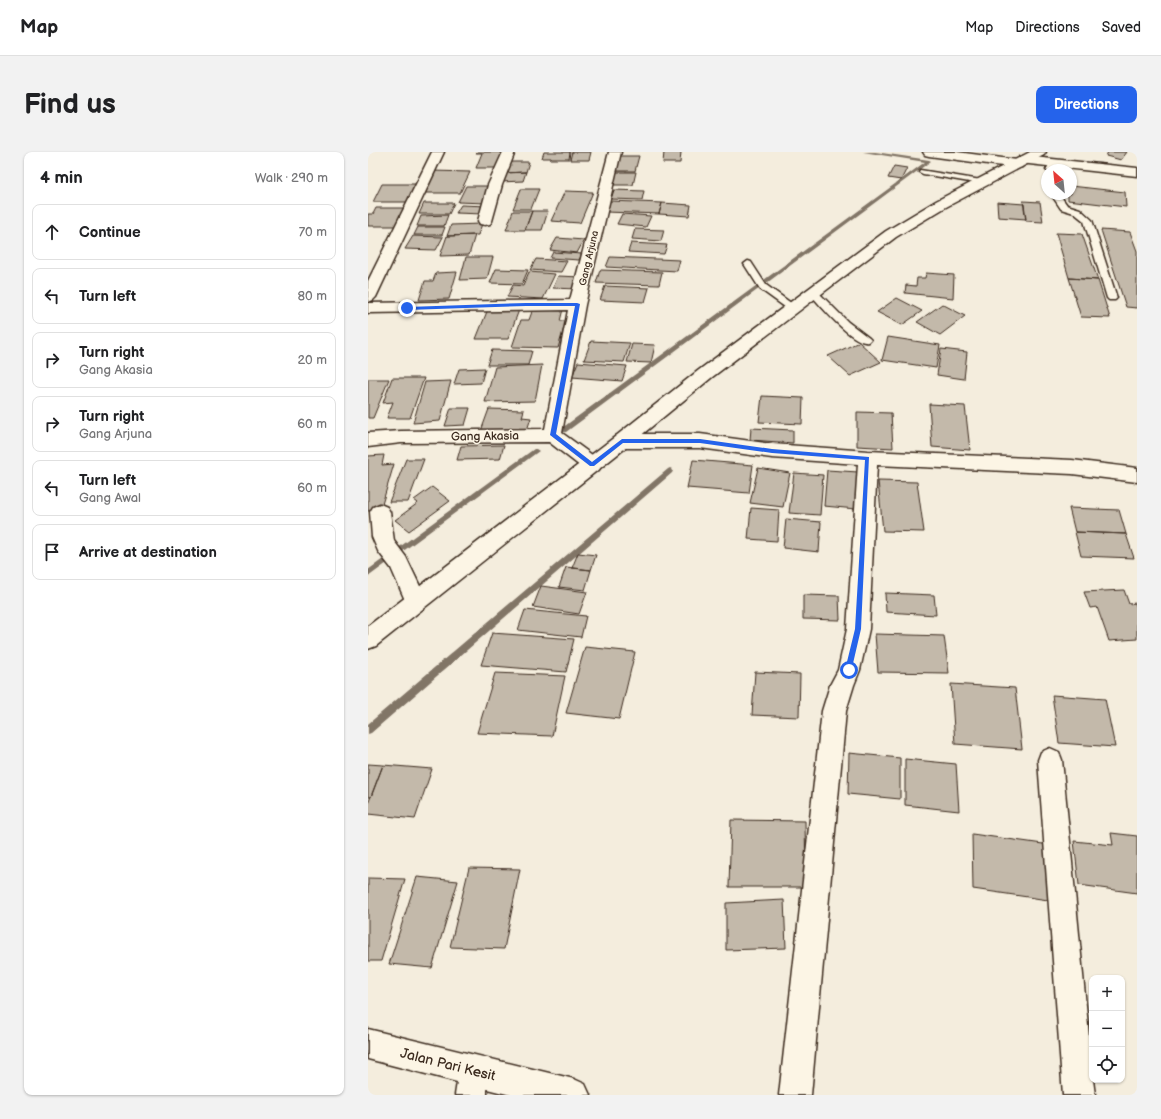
<!DOCTYPE html>
<meta charset="utf-8">
<style>
:root{--surface:#fff;--page:#f2f2f2;--text:#202124;--muted:#757577;--line:#e0e0e0;--accent:#2563eb}
body{margin:0;font-family:"Balsamiq Sans",sans-serif;background:var(--page);color:var(--text)}
.controls{position:absolute;right:12px;bottom:12px;display:grid;overflow:hidden;border-radius:8px;box-shadow:0 1px 3px #0004}
.controls button{width:36px;height:36px;display:grid;place-items:center;padding:0;border:0;border-bottom:1px solid var(--line);background:var(--surface);color:var(--text);font:20px sans-serif}
.compass{position:absolute;left:673px;top:12px;width:36px;height:36px;border-radius:50%;background:var(--surface);box-shadow:0 1px 3px #0004;rotate:333deg}
.stop{position:absolute;width:12px;height:12px;margin:-9px;border:3px solid #2563eb;border-radius:50%;background:#fff}
.stop.end{background:#2563eb;border-color:#fff;box-shadow:0 1px 4px #0008}
.list{margin:0;padding:0;list-style:none}
h2{display:flex;justify-content:space-between;align-items:center;height:52px;margin:0;padding:0 16px;font-size:17px}
h2 small{font-size:13px;font-weight:400;color:var(--muted)}
.list li{display:grid;grid-template-columns:26px 1fr auto;gap:12px;align-items:center;box-sizing:border-box;height:56px;margin:0 8px 8px;padding:0 8px;border:1px solid var(--line);border-radius:8px}
.list b{display:block;font-size:15px;white-space:nowrap}
.list p{margin:0;font-size:13px;white-space:nowrap;color:var(--muted)}
.list em{font-size:13px;font-style:normal;color:var(--muted)}
.icon{flex:none;width:22px;height:22px;fill:none;stroke:currentColor;stroke-width:2;stroke-linecap:round;stroke-linejoin:round}
.map{position:relative;flex:none;width:769px;height:943px;overflow:hidden;border-radius:8px}
header{display:flex;align-items:center;gap:24px;box-sizing:border-box;height:56px;padding:0 20px;background:var(--surface);border-bottom:1px solid var(--line)}
header strong{font-size:19px}
nav{display:flex;gap:22px;margin-inline-start:auto;font-size:14px}
.intro{display:flex;align-items:center;justify-content:space-between;box-sizing:border-box;height:96px;padding:0 24px}
h1{margin:0;font-size:28px}
.button{padding:10px 18px;border-radius:8px;background:var(--accent);color:#fff;font-size:14px;font-weight:700}
main{display:flex;gap:24px;padding:0 24px}
aside{flex:1;background:var(--surface);border-radius:8px;box-shadow:0 1px 3px #0004}
.map>svg:first-child{display:block}
.lines{fill:none;stroke-linecap:round;stroke-linejoin:round}
.stream{fill:#817466;fill-rule:evenodd}
.building{fill:#c3b9aa;stroke:#3b2a1e}
.service-casing{stroke:#3b2a1e;stroke-width:3}
.minor-casing{stroke:#3b2a1e;stroke-width:3}
.tertiary-casing{stroke:#3b2a1e;stroke-width:3}
.primary-casing{stroke:#3b2a1e;stroke-width:3}
.service{fill:#fcf5e5;fill-rule:evenodd}
.minor{fill:#fcf5e5;fill-rule:evenodd}
.tertiary{fill:#fcf5e5;fill-rule:evenodd}
.primary{fill:#fcf5e5;fill-rule:evenodd}
.route{fill:#2563eb}
.labels{text-anchor:middle;stroke-width:3;stroke-linejoin:round;paint-order:stroke}
.far-street-label{font-size:10px;fill:#3b2a1e;stroke:#fcf5e5}
.street-label{font-size:12px;fill:#3b2a1e;stroke:#fcf5e5}
.near-street-label{font-size:14px;fill:#3b2a1e;stroke:#fcf5e5}
</style>
<header>
<strong>Map</strong>
<nav><a>Map</a><a>Directions</a><a>Saved</a></nav>
</header>
<div class="intro"><h1>Find us</h1><a class="button">Directions</a></div>
<main>
<aside>
<h2>4 min<small>Walk · 290 m</small></h2>
<ul class="list">
<li><svg class="icon" aria-label="ahead" viewBox="0 0 24 24"><path d="M12 20V5M6 11l6-6 6 6"/></svg><div><b>Continue</b></div><em>70 m</em></li>
<li><svg class="icon" aria-label="left" viewBox="0 0 24 24"><path d="M17 20v-9H6M10 6l-5 5 5 5"/></svg><div><b>Turn left</b></div><em>80 m</em></li>
<li><svg class="icon" aria-label="right" viewBox="0 0 24 24"><path d="M7 20v-9h11M14 6l5 5-5 5"/></svg><div><b>Turn right</b><p>Gang Akasia</p></div><em>20 m</em></li>
<li><svg class="icon" aria-label="right" viewBox="0 0 24 24"><path d="M7 20v-9h11M14 6l5 5-5 5"/></svg><div><b>Turn right</b><p>Gang Arjuna</p></div><em>60 m</em></li>
<li><svg class="icon" aria-label="left" viewBox="0 0 24 24"><path d="M17 20v-9H6M10 6l-5 5 5 5"/></svg><div><b>Turn left</b><p>Gang Awal</p></div><em>60 m</em></li>
<li><svg class="icon" aria-label="arrive" viewBox="0 0 24 24"><path d="M6 21V4h12l-3 4 3 4H6"/></svg><div><b>Arrive at destination</b></div></li>
</ul>
</aside>
<div class="map">
<svg width="769" height="943" viewBox="0 0 769 943">
<rect width="100%" height="100%" fill="#f4eddd"/>
<filter id="ink" filterUnits="userSpaceOnUse"><feTurbulence type="fractalNoise" baseFrequency=".025" numOctaves="2"/><feDisplacementMap in="SourceGraphic" scale="8" xChannelSelector="R" yChannelSelector="G"/><feConvolveMatrix kernelMatrix="1 2 1 2 8 2 1 2 1" color-interpolation-filters="sRGB"/></filter>
<g filter="url(#ink)">
<g class="lines">
<path class="stream" d="M495,0H507L561,8L563,9L198,280H194V276L557,10Z
M166,297H168L171,299L0,425V418Z
M302,316L304,317L305,319L304,321L3,581L0,582V572L300,317Z"/>
</g>
<path class="building" d="M109,0H140L134,16H108L114,1H108Z
M176,0H202L201,7H183V6H174Z
M204,0H223L221,8H202Z
M296,0H313L312,11H295Z
M740,0H759L753,8L738,4Z
M249,4H271L267,19H245Z
M138,10H161L158,20L135,21Z
M526,14L539,16L533,28L520,26Z
M64,19L102,20L92,41H53Z
M158,20L155,29L132,30L135,21Z
M246,20H268L265,33H243Z
M14,32H49L40,50H5Z
M98,34H124L117,51L90,50Z
M703,34L757,40L758,55L700,48V42H703Z
M153,37H171L163,57H145Z
M246,38L276,39L274,48L243,47Z
M197,39L225,40L212,71L183,69Z
M242,49L294,51L291,62L238,60Z
M655,49L672,50L675,70L658,69Z
M629,50L656,52L658,67L630,65Z
M56,51H86L81,62H51Z
M294,51L323,53L321,64L291,62Z
M93,53L120,54L115,62L88,61Z
M8,56H38L29,74H0V62H5Z
M145,59H164L157,78H138Z
M164,59H180L174,78H157Z
M254,62L283,64L278,75L249,72Z
M80,63L76,74H49L53,64Z
M114,72L110,83L79,84L83,73Z
M50,75H77L74,83H46Z
M267,77L296,78L293,89L264,87Z
M733,78L762,80L769,99V156L758,155Z
M688,81L714,82L730,128L701,126Z
M107,83L101,103L72,104L79,84Z
M45,84L75,85L68,98L37,97Z
M189,86L216,88L209,101L182,98Z
M263,91L299,93L296,102L260,100Z
M185,100L214,102L211,108L182,106Z
M98,105H125L119,127L92,128Z
M242,105L312,108L309,119L238,115Z
M168,107L199,109L193,120L162,118Z
M128,117L160,118L154,132L122,131Z
M232,118L294,120L291,133L228,131Z
M89,120L81,147L51,148L57,129H65L68,121Z
M161,120L187,122L175,147L139,145L145,133L155,134Z
M558,121L586,123L585,146L537,141L538,133L548,134L549,126H557Z
M190,124L213,125L209,137L185,136Z
M701,126L730,128L742,166L713,165Z
M237,134L281,136L277,150L232,148Z
M529,146L554,159L534,173L509,160Z
M574,152L597,164L572,183L549,170Z
M120,157L151,158L140,187H108Z
M165,157H195L192,169H198L190,196L144,195L153,168H161Z
M520,185L572,193L568,216L514,208Z
M223,189L262,191L256,210L216,208Z
M491,190L513,210L482,224L460,204Z
M264,192L287,193L283,211L259,210Z
M573,197L599,200L596,227L569,223Z
M124,198L164,199L160,213H119Z
M210,210L259,214L254,229L204,225Z
M174,213L167,249L117,250L127,215Z
M117,216L113,231L86,232L91,217Z
M24,226H56L42,266H19L25,250L15,251Z
M0,227H21L5,266H0Z
M83,229L72,269L45,271L57,230Z
M394,244L435,246L434,272L391,270Z
M561,252L597,254L602,298L564,295Z
M83,256H102L97,273L77,274Z
M121,257L156,258L154,265L163,266L159,278L113,279Z
M489,260L523,261L525,296L489,294Z
M383,276L425,278V291L382,288Z
M136,293L132,307L89,308L93,294Z
M16,303L14,313L26,312L12,359H0V304Z
M38,307H56L40,350H21Z
M325,308L385,313L381,341L319,336Z
M390,316L422,321L415,355L382,351Z
M459,318L490,320L488,357L456,354Z
M426,321L455,323L452,363L421,361Z
M510,329L549,330L556,380L515,379Z
M64,335L82,349L41,379L27,368L50,351L46,348Z
M383,356L411,358L409,389L380,387Z
M701,356L751,358L758,382L707,380Z
M418,367L453,370L451,400L415,396Z
M707,380L758,382L766,406L713,404Z
M210,401L228,403L223,418L204,416Z
M198,415L223,418L217,438L191,435Z
M173,434L219,440L211,462L165,455Z
M756,438L761,452L767,451L769,456V487L741,489L729,455L722,456L716,440Z
M517,441L566,443L568,463L518,460Z
M435,443L471,444L472,468L435,467Z
M157,458L218,464L213,485L150,478Z
M124,481L206,487L198,520L113,513Z
M507,482L576,484L581,521L510,520Z
M217,495L267,500L251,567L198,561Z
M387,520L432,522L431,565L384,563Z
M127,521L197,524L184,584L109,581Z
M583,532L647,536L654,597L587,592Z
M684,543L737,547L747,595L691,591Z
M481,601L532,606V647L480,642Z
M537,607L588,612L591,659L537,653Z
M0,612L15,613L3,645H0Z
M15,613L64,617L47,667L0,662V652Z
M363,668L437,669L438,735H361Z
M743,681L769,684V741L711,733L706,689L745,693Z
M604,682L682,693L687,749L605,737Z
M101,716L152,717L136,797L82,795Z
M49,725L90,729L64,816L21,812Z
M0,726L37,727L13,809H0Z
M416,748L418,796L358,798V751Z"/>
<g class="lines">
<g class="service-casing">
<path id="service" d="M683,9H689L690,11L686,18L679,19L678,18Z
M552,18L613,28L617,30L613,32L555,22L551,20Z
M683,42H691L699,53L712,57L724,68L749,146L747,148H741L739,146L716,69L706,61L693,57Z
M380,109L383,110L398,133L427,154L429,156L427,158H421L392,137L376,112Z
M445,137L448,138L480,170L501,186L503,188L501,190C486,194 452,153 442,142L440,140Z"/>
</g>
<g class="minor-casing">
<path id="minor" d="M64,0H76L8,145L5,148L0,150V129Z
M135,0H147L134,33L124,69L122,72L117,73L112,72L110,69L120,33Z
M241,0H253L217,153L194,281L231,308L233,313L231,318L224,320L217,318L181,290L33,291L0,295V281L33,279L177,277L200,158L0,161V151L202,148Z
M656,4L769,16V24L652,11L650,8L652,5Z
M254,282H332L404,292L500,299L704,308L769,316V330L704,322L509,313L501,477L492,518L486,533L478,559L443,943H411L454,559L462,533L470,518L479,477L490,312L404,306L332,296H254L248,294L245,289L248,284Z
M12,352L19,355L22,360L26,389L38,405L59,449L56,455L48,458L40,455L23,416L10,399L4,385L2,360L5,355Z
M682,596L691,600L694,608L724,915V928H725L727,943H695L670,608L673,600Z
M0,877L206,927L217,932L222,943H143L119,937V943H87L89,930L0,907Z"/>
</g>
<g class="tertiary-casing">
<path id="tertiary" d="M555,0H589L649,8L654,9L655,12L654,15L649,16L561,4L557,3Z"/>
</g>
<g class="primary-casing">
<path id="primary" d="M662,0H678L676,3L578,55L528,85L343,226L260,294L8,494L0,497V474L248,284L331,218L518,79L568,49Z"/>
</g>
<use href="#service" class="service"/>
<use href="#minor" class="minor"/>
<use href="#tertiary" class="tertiary"/>
<use href="#primary" class="primary"/>
</g>
</g>
<path class="route" d="M158,151H209L212,152L188,282L224,310L254,287H332L404,297L501,305L493,477L483,520L481,521L477,518L487,477L497,308L404,301L332,291H255L226,314H222L182,283L207,154H158L39,158L37,156L39,155Z"/>
<g class="labels">
<g class="far-street-label">
<text transform="translate(220 106) rotate(-77)" y="4">Gang Arjuna</text>
</g>
<g class="street-label">
<text transform="translate(117 284) rotate(-1)" y="4">Gang Akasia</text>
</g>
<g class="near-street-label">
<text transform="translate(80 912) rotate(14)" y="5">Jalan Pari Kesit</text>
</g>
</g>
</svg>
<div class="controls">
<button>+</button>
<button>−</button>
<button><svg class="icon" aria-label="locate" viewBox="0 0 24 24"><circle cx="12" cy="12" r="6"/><path d="M12 2v4M12 18v4M2 12h4M18 12h4"/></svg></button>
</div>
<svg class="compass" viewBox="-18 -18 36 36"><path d="M0-13l5 13h-10z" fill="#e53935"/><path d="M0 13l5-13h-10z" fill="#757577"/></svg>
<div class="stop" style="left:481px;top:518px"></div>
<div class="stop end" style="left:39px;top:156px"></div>
</div>
</main>
